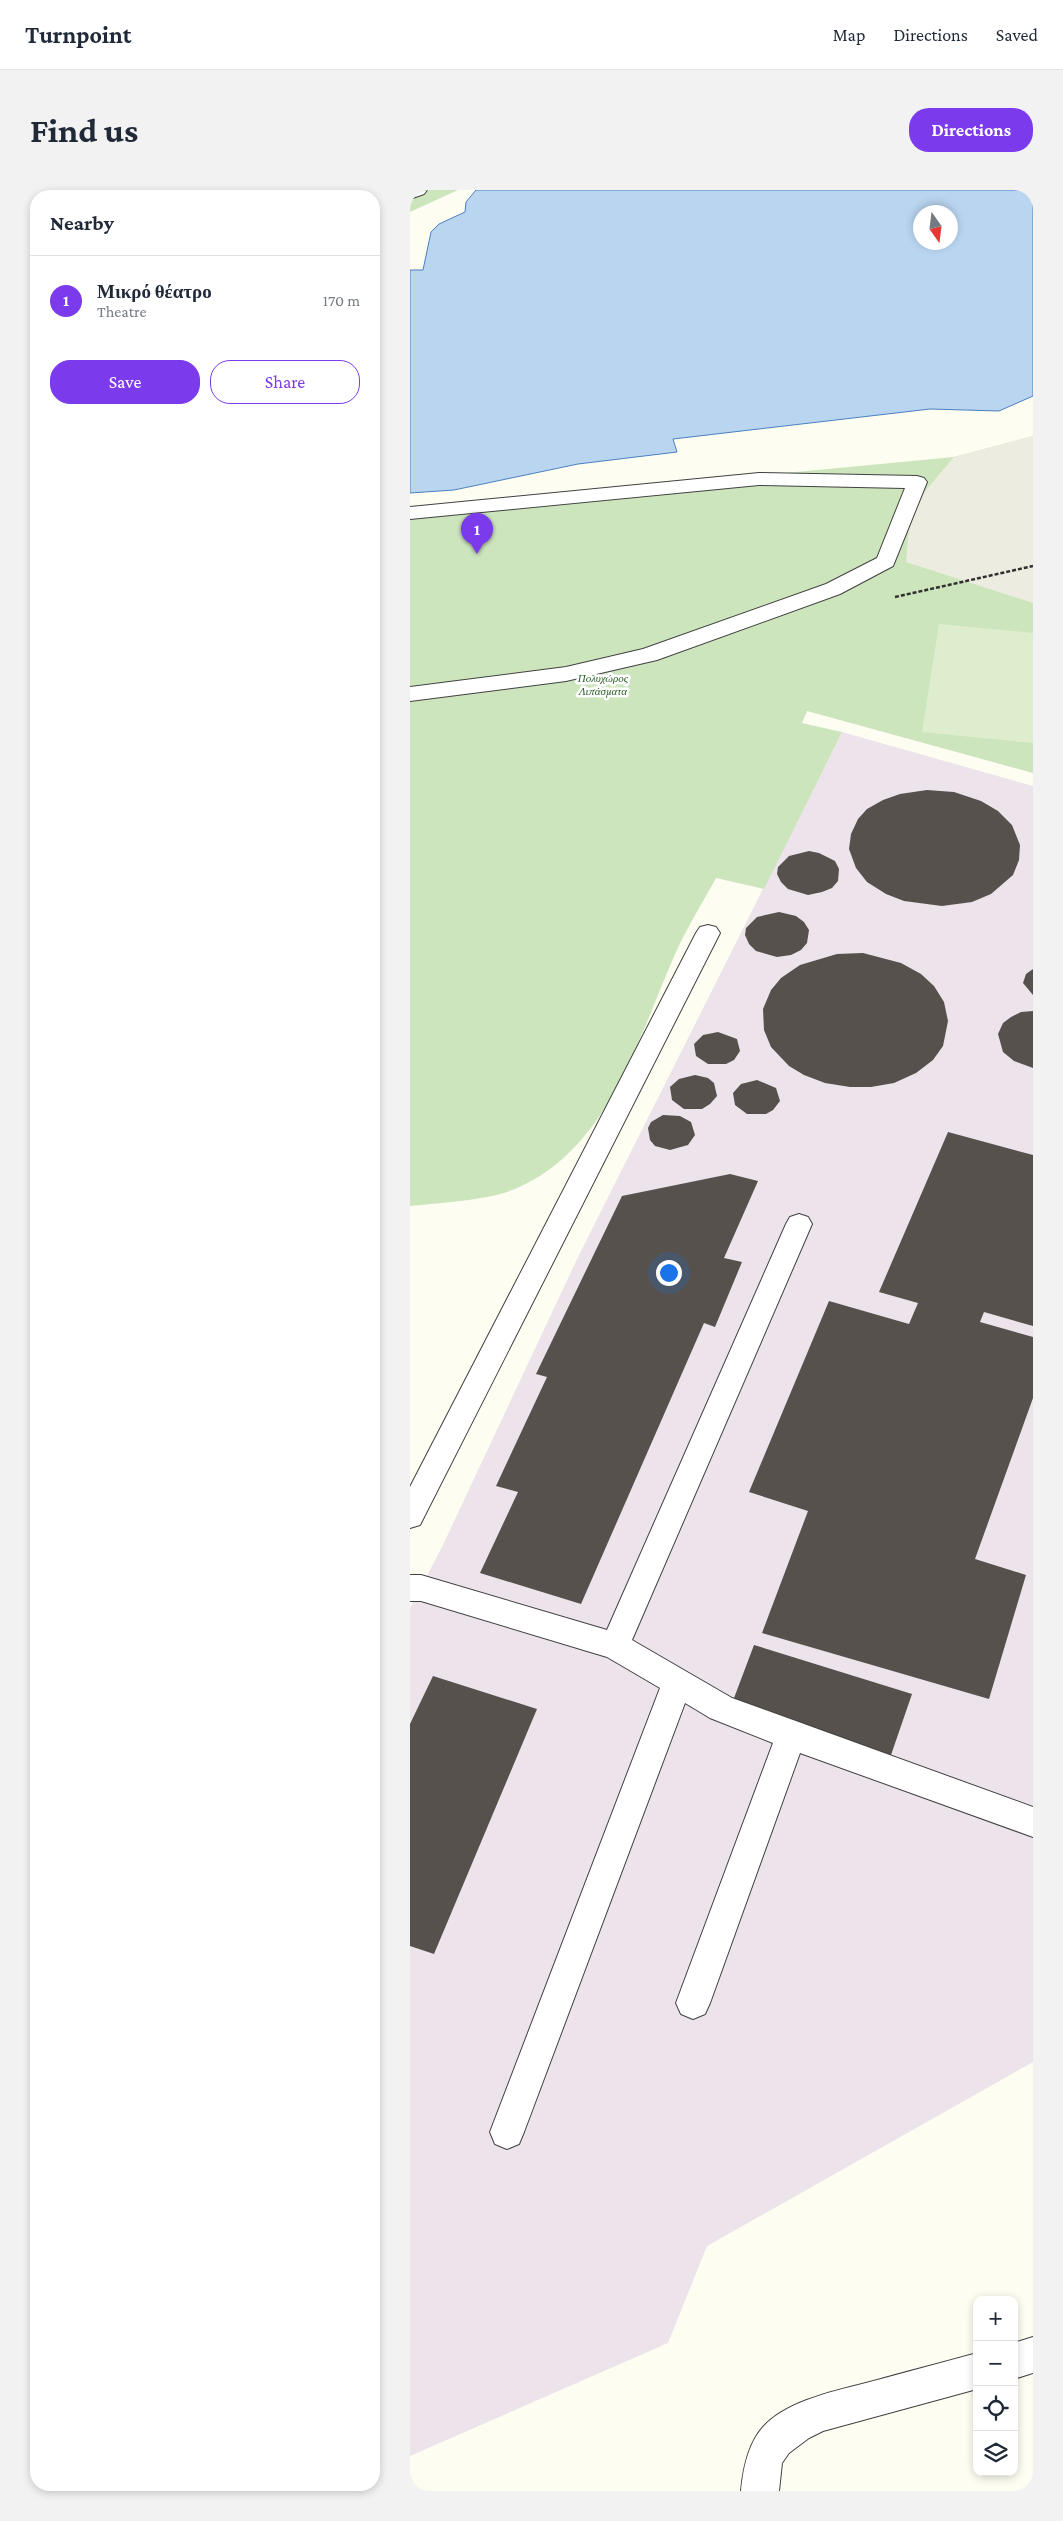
<!DOCTYPE html>
<meta charset="utf-8">
<style>
:root{--surface:#fff;--page:#f2f2f3;--text:#1f2937;--muted:#747a83;--line:#e0e1e3;--accent:#7c3aed}
body{margin:0;font-family:"Crimson Pro",serif;background:var(--page);color:var(--text)}
.controls{position:absolute;right:15px;bottom:15px;display:grid;overflow:hidden;border-radius:10px;box-shadow:0 2px 8px #0003}
.controls button{width:45px;height:45px;display:grid;place-items:center;padding:0;border:0;border-bottom:1px solid var(--line);background:var(--surface);color:var(--text);font:25px sans-serif}
.compass{position:absolute;left:503px;top:15px;width:45px;height:45px;border-radius:50%;background:var(--surface);box-shadow:0 2px 8px #0003;rotate:166deg}
.you{position:absolute;left:258px;top:1082px;width:18px;height:18px;margin:-12px;border:4px solid #fff;border-radius:50%;background:#1a73e8;box-shadow:0 0 0 8px #1a73e833}
.badge{display:grid;place-items:center;width:32px;height:32px;border-radius:50%;background:var(--accent);color:#fff;font-size:16px;font-weight:700}
.pin{position:absolute;translate:-50% -41px;filter:drop-shadow(0 1px 2px #0008)}
.pin::after{content:'';position:absolute;top:26px;width:18px;height:15px;background:inherit;clip-path:polygon(0 0,100% 0,50% 100%)}
.list{margin:0;padding:0;list-style:none}
h2{display:flex;justify-content:space-between;align-items:center;height:65px;margin:0;padding:0 20px;font-size:21px}
h2 small{font-size:16px;font-weight:400;color:var(--muted)}
.list li{display:grid;grid-template-columns:32px 1fr auto;gap:15px;align-items:center;box-sizing:border-box;height:90px;padding:0 20px;border-top:1px solid var(--line)}
.list b{display:block;font-size:19px;white-space:nowrap}
.list p{margin:0;font-size:16px;white-space:nowrap;color:var(--muted)}
.list em{font-size:16px;font-style:normal;color:var(--muted)}
.actions{display:flex;gap:10px;padding:15px 20px}
.actions a{flex:1;padding:11px 0;border:1px solid var(--accent);border-radius:20px;text-align:center;font-size:18px;color:var(--accent)}
.actions .main{background:var(--accent);color:#fff}
.icon{flex:none;width:28px;height:28px;fill:none;stroke:currentColor;stroke-width:2;stroke-linecap:round;stroke-linejoin:round}
.map{position:relative;flex:none;width:623px;height:2301px;overflow:hidden;border-radius:20px}
header{display:flex;align-items:center;gap:30px;box-sizing:border-box;height:70px;padding:0 25px;background:var(--surface);border-bottom:1px solid var(--line)}
header strong{font-size:24px}
nav{display:flex;gap:28px;margin-inline-start:auto;font-size:18px}
.intro{display:flex;align-items:center;justify-content:space-between;box-sizing:border-box;height:120px;padding:0 30px}
h1{margin:0;font-size:35px}
.button{padding:12px 22px;border-radius:20px;background:var(--accent);color:#fff;font-size:18px;font-weight:700}
main{display:flex;gap:30px;padding:0 30px}
aside{flex:1;background:var(--surface);border-radius:20px;box-shadow:0 2px 8px #0003}
.map>svg:first-child{display:block}
.industrial{fill:#ece3eb}
.green{fill:#cde5bd}
.pitch{fill:#deedce}
.plaza{fill:#edece0}
.water{fill:#bad5f0;stroke:#4980bf;fill-rule:evenodd}
.building{fill:#56514c}
.lines{fill:none;stroke-linecap:round;stroke-linejoin:round}
.minor-casing{stroke:#414141;stroke-width:2}
.path{stroke:#303030;stroke-width:2.5;stroke-dasharray:4 2;stroke-linecap:butt}
.minor{fill:#fff;fill-rule:evenodd}
.labels{text-anchor:middle;stroke-width:5;stroke-linejoin:round;paint-order:stroke}
.far-park-label{font-size:11px;font-style:italic;fill:#295f25;stroke:#fff}
</style>
<header>
<strong>Turnpoint</strong>
<nav><a>Map</a><a>Directions</a><a>Saved</a></nav>
</header>
<div class="intro"><h1>Find us</h1><a class="button">Directions</a></div>
<main>
<aside>
<h2>Nearby<small></small></h2>
<ul class="list">
<li><span class="badge">1</span><div><b>Μικρό θέατρο</b><p>Theatre</p></div><em>170 m</em></li>
</ul>
<div class="actions"><a class="main">Save</a><a>Share</a></div>
</aside>
<div class="map">
<svg width="623" height="2301" viewBox="0 0 623 2301">
<rect width="100%" height="100%" fill="#fdfdf1"/>
<path class="industrial" d="M432,542L623,596V1872L297,2056L258,2153L0,2266V1418L32,1357L169,1065Z"/>
<path class="green" d="M0,0H48L0,22Z
M623,246V583L397,521L392,533L432,542L354,699L306,688C293,712 278,736 266,762C228,847 200,959 105,999C79,1010 29,1013 0,1016V319L544,267Z"/>
<path class="pitch" d="M529,434L623,443V553L512,542Z"/>
<path class="plaza" d="M623,246V413L496,372L500,326L511,306L544,267Z"/>
<path class="water" d="M66,0H623V206L589,221L520,219L263,249L267,262L168,274L44,300L0,303V80H13L21,42L29,34L55,22L56,12ZM510,22H540V52H510Z"/>
<path class="building" d="M517,600L544,602L571,611L588,621L602,635L610,655L609,670L603,685L581,704L562,712L532,716L494,711L476,704L457,692L446,678L439,659L441,644L448,629L457,619L473,610L490,604Z
M399,661L409,663L425,671L429,679L428,691L422,698L412,702L398,705L378,699L371,692L367,684L368,677L379,666Z
M369,722L386,726L394,732L399,740L397,753L391,760L381,765L367,767L346,761L339,754L335,745L336,738L347,727Z
M453,763L491,773L511,784L524,796L534,812L538,831L533,856L523,870L506,883L484,893L461,897H440L415,893L394,885L379,876L361,857L354,840L353,819L361,800L371,788L390,775L427,764Z
M623,779V805L613,793L616,784Z
M623,821V878L604,871L593,862L588,844L593,833L601,827L611,822Z
M308,842L327,849L330,861L324,870L316,874H298L286,866L284,854L293,845Z
M285,885L298,888L304,893L307,906L300,914L292,919H274L262,910L260,897L269,889Z
M347,890L366,898L370,911L363,920L356,924H337L325,915L323,903L331,894Z
M253,925L270,926L281,932L285,945L278,955L260,960L245,956L240,950L238,938L241,932Z
M538,942L623,965V1136L574,1122L570,1132L623,1147V1208L565,1369L616,1385L579,1509L352,1443L398,1321L339,1302L419,1111L499,1134L508,1113L469,1102Z
M320,984L348,991L314,1068L332,1072L305,1137L294,1133L171,1414L70,1383L108,1302L86,1296L137,1187L126,1184L212,1006Z
M344,1455L502,1504L481,1565L321,1516Z
M23,1486L127,1519L24,1764L0,1756V1534Z"/>
<g class="lines">
<g class="minor-casing">
<path id="minor" d="M0,0H17L14,4L0,9Z
M349,283L507,286L514,288L517,292L483,376L430,404L247,470L156,491L0,511V497L156,477L233,459L416,394L467,368L495,298L349,295L0,329V317Z
M298,735L306,737L310,743L10,1335L0,1338V1297L286,743L290,737Z
M389,1024L398,1027L402,1034L222,1450L322,1508L623,1617V1647L390,1563L300,1813L295,1824L283,1829L271,1824L266,1813L363,1553L300,1528L275,1513L114,1942L109,1954L97,1959L85,1954L80,1942L250,1498L197,1467L11,1411H0V1385H11L197,1440L376,1034L380,1027Z
M623,2147V2183L604,2189V2153Z
M567,2163V2199L413,2241L399,2248L379,2263L372,2273L369,2301H331C333,2279 338,2254 353,2237C379,2208 435,2199 471,2189C503,2180 535,2172 567,2163Z"/>
</g>
<path class="path" d="M485,407L623,376"/>
<use href="#minor" class="minor"/>
</g>
<g class="labels">
<g class="far-park-label">
<text x="193" y="492">Πολυχώρος<tspan x="193" dy="13">Λιπάσματα</tspan></text>
</g>
</g>
</svg>
<div class="controls">
<button>+</button>
<button>−</button>
<button><svg class="icon" aria-label="locate" viewBox="0 0 24 24"><circle cx="12" cy="12" r="6"/><path d="M12 2v4M12 18v4M2 12h4M18 12h4"/></svg></button>
<button><svg class="icon" aria-label="layers" viewBox="0 0 24 24"><path d="M12 4l9 5-9 5-9-5zM3 14l9 5 9-5"/></svg></button>
</div>
<svg class="compass" viewBox="-18 -18 36 36"><path d="M0-13l5 13h-10z" fill="#e53935"/><path d="M0 13l5-13h-10z" fill="#747a83"/></svg>
<div class="you"></div>
<div class="pin badge" style="left:67px;top:364px">1</div>
</div>
</main>
